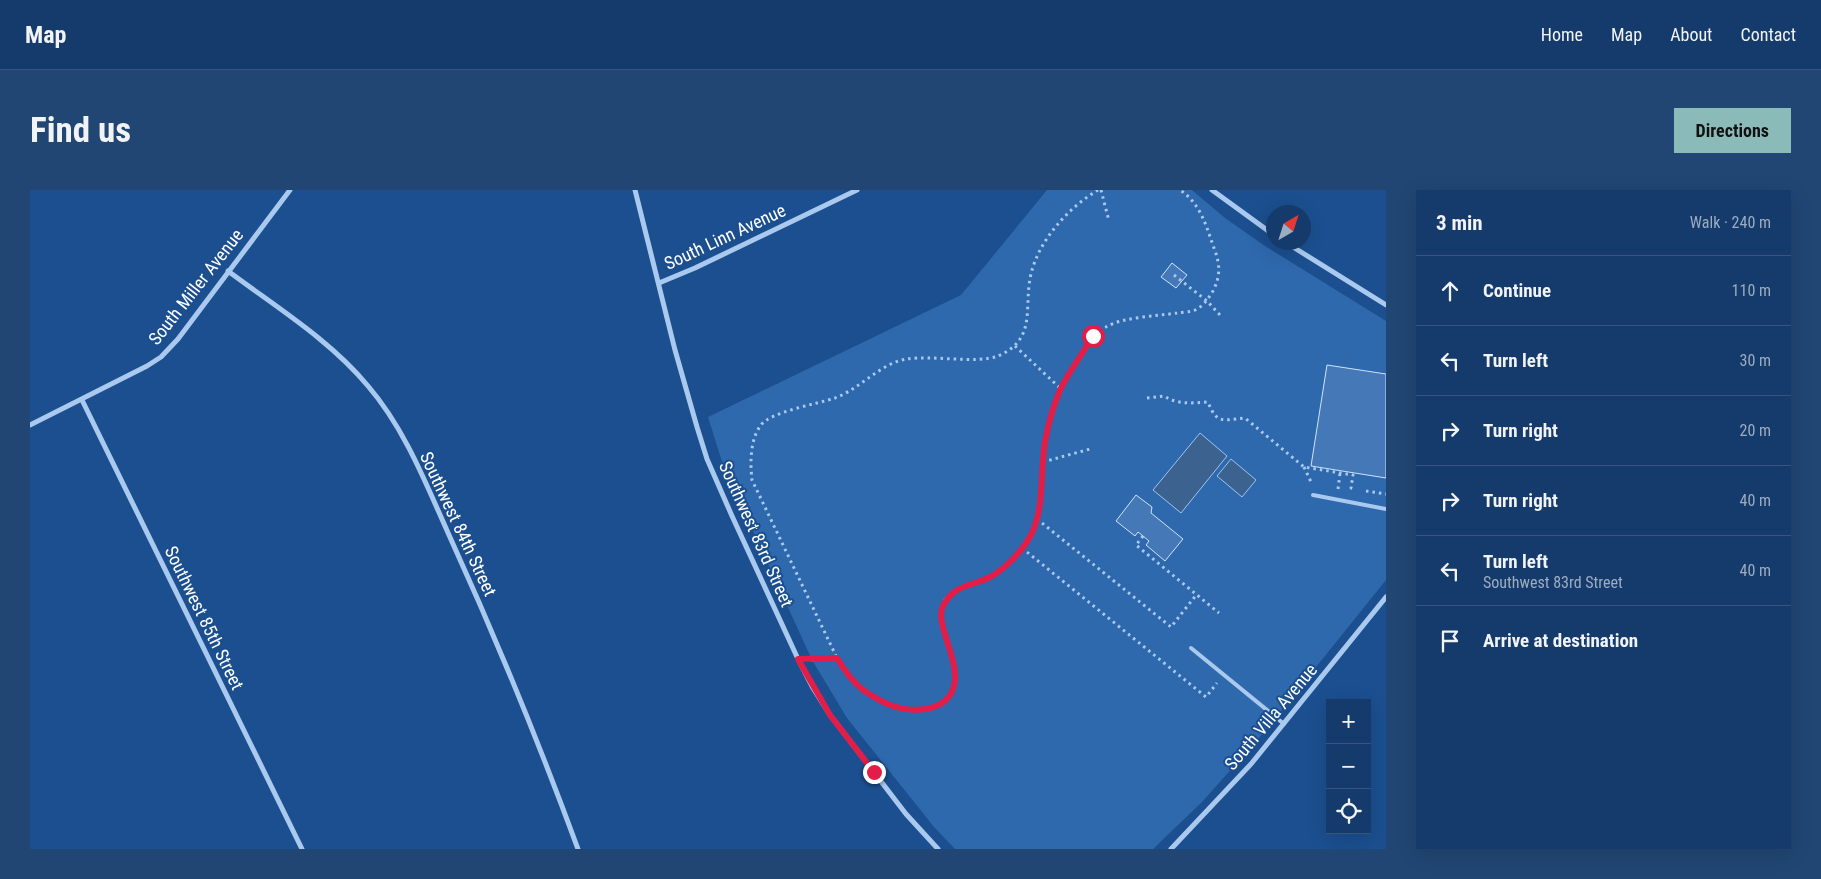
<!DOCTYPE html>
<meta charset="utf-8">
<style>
:root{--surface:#143b6b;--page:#214673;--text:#f1f3f6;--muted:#9dadc1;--line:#33557e;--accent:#8bbbb9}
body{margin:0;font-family:"Roboto Condensed",sans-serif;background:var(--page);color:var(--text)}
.controls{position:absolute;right:15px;bottom:15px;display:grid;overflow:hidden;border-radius:0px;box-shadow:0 5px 20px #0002}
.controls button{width:45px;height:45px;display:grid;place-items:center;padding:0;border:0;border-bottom:1px solid var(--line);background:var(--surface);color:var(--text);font:25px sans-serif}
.compass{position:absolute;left:1236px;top:15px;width:45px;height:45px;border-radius:50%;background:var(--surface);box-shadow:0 5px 20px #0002;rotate:39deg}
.stop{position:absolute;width:15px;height:15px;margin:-11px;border:4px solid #e11d48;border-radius:50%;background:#fff}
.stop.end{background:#e11d48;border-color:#fff;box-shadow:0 1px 5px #0008}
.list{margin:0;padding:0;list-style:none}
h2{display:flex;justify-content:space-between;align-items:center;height:65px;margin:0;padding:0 20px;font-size:21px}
h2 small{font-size:16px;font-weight:400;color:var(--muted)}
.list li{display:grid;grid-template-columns:32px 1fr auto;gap:15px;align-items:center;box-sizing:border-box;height:70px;padding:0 20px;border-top:1px solid var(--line)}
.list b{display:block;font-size:19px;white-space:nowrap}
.list p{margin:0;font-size:16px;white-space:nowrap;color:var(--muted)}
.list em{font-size:16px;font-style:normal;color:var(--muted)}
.icon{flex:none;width:28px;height:28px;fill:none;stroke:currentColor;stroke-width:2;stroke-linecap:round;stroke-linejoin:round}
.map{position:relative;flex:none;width:1356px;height:659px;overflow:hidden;border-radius:0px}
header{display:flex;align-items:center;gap:30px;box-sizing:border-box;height:70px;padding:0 25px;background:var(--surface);border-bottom:1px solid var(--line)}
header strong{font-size:24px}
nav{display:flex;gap:28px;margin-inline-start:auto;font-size:18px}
.intro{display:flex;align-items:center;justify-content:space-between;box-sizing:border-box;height:120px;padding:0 30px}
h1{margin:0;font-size:35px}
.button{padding:12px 22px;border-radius:0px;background:var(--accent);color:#111;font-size:18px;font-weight:700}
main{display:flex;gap:30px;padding:0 30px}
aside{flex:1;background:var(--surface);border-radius:0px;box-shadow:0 5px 20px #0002}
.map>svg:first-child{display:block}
.green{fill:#2e69ad}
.water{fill:#3c6290;stroke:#9cc4f0}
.building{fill:#4478b7;stroke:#cfe3fa}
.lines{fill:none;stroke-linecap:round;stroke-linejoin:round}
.path{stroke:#a9c9ee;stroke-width:3;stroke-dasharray:2.5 4;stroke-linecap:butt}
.lane{stroke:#a9c9ee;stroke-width:4}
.street{stroke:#a9c9ee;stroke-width:5}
.route{stroke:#e11d48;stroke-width:6}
.labels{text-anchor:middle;stroke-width:4;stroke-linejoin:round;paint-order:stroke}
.street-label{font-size:18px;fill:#fff;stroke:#1b4f8f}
</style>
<header>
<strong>Map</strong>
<nav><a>Home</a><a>Map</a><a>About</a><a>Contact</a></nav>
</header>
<div class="intro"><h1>Find us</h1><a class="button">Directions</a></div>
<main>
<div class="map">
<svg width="1356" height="659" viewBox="0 0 1356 659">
<rect width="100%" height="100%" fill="#1b4f8f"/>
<path class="green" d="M1017,0H1162L1195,28L1235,56L1356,131V390L1229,548L1172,612L1123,659H925L904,637L817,528L782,470L693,275L678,227L931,105Z"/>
<path class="water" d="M1170,243L1197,266L1151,323L1123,300Z
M1201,269L1226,290L1212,307L1187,286Z"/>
<path class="building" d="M1142,73L1157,85L1146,98L1131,87Z
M1297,175L1356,184V288L1281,276Z
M1106,305L1122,317L1121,323L1153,349L1135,371L1116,355L1119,351L1113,346L1108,342L1105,346L1086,331Z"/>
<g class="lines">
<path class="path" d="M1068,0C1038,18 1009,50 1001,84C993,117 1008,149 968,166C947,174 903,165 877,169C852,172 830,199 805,208C787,214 740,222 731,235C720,249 720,273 722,290L807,468C820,491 842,512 868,517C884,520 902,522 915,511C945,485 905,447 911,419C917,395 946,395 963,385C974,378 985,367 993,358C1016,328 1009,287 1015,252C1018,235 1024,214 1032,198C1037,186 1046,175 1053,163C1056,158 1059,151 1063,146C1067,143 1072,139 1076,137C1092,127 1128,126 1147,123C1152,122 1159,122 1163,121C1173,117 1178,109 1183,101C1191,85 1190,74 1184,58C1176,36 1171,14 1150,0
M1071,0L1079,31
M1144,85L1177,111L1190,125
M985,156L1031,199
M1117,208L1134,206C1148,215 1162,213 1178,212C1187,235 1193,230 1215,228L1274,277L1323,285L1321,298L1325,299
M1013,272L1060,259
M1274,277L1282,294
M1308,299L1310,283
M1336,301L1356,304
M1007,329L1141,437L1167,404
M1113,346L1106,355L1189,423
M992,358L1176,507L1187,493
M781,470L807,468"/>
<path class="lane" d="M1283,305L1356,319
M1161,458L1254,534"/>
<path class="street" d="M605,0L645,160L667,237L677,269L702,326L768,469L783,498L800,525L876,624L908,659
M1182,0L1244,45
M1255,52L1356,115
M198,81C246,117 300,150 338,196C375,239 396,294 419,345C466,448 509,553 548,659
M629,93L665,78L827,0
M52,210L272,659
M0,235L117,176L131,167L148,149L260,0
M1141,659L1221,574L1356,407"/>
</g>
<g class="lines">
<path class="route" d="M844,582L800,525L768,469L807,468C814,480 822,491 833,500C842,506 853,513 863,516C884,523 917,522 924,496C931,472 904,433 913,416C925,393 942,397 962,386C977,377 993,360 1001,345C1015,317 1010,282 1015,252C1018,235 1024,214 1031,198C1040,180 1053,163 1063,146"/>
</g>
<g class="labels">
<g class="street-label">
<text transform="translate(695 47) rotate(-25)" y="6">South Linn Avenue</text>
<text transform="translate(166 97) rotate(-52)" y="6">South Miller Avenue</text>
<text transform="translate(428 334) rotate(65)" y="6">Southwest 84th Street</text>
<text transform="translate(726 344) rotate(66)" y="6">Southwest 83rd Street</text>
<text transform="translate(174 428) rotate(64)" y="6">Southwest 85th Street</text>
<text transform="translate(1241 527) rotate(-50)" y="6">South Villa Avenue</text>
</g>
</g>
</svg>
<div class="controls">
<button>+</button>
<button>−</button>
<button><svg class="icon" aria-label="locate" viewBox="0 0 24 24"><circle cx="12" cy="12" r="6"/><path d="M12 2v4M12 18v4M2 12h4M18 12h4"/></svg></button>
</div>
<svg class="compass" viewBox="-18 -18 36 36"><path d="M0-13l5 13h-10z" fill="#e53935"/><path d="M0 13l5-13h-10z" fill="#9dadc1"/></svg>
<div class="stop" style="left:1063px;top:146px"></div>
<div class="stop end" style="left:844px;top:582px"></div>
</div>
<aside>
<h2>3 min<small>Walk · 240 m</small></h2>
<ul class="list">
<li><svg class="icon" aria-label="ahead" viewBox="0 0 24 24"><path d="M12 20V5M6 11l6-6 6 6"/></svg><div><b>Continue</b></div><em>110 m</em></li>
<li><svg class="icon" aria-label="left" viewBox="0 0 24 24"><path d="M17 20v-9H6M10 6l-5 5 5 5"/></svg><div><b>Turn left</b></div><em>30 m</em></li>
<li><svg class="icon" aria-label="right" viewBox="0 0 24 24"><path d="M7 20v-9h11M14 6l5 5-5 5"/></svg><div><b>Turn right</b></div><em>20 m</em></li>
<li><svg class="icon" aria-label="right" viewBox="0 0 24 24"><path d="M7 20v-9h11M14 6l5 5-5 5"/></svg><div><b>Turn right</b></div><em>40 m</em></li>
<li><svg class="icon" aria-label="left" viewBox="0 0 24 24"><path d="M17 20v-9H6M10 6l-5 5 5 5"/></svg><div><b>Turn left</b><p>Southwest 83rd Street</p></div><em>40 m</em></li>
<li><svg class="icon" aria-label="arrive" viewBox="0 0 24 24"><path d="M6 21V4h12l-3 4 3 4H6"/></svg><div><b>Arrive at destination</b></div></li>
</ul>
</aside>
</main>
